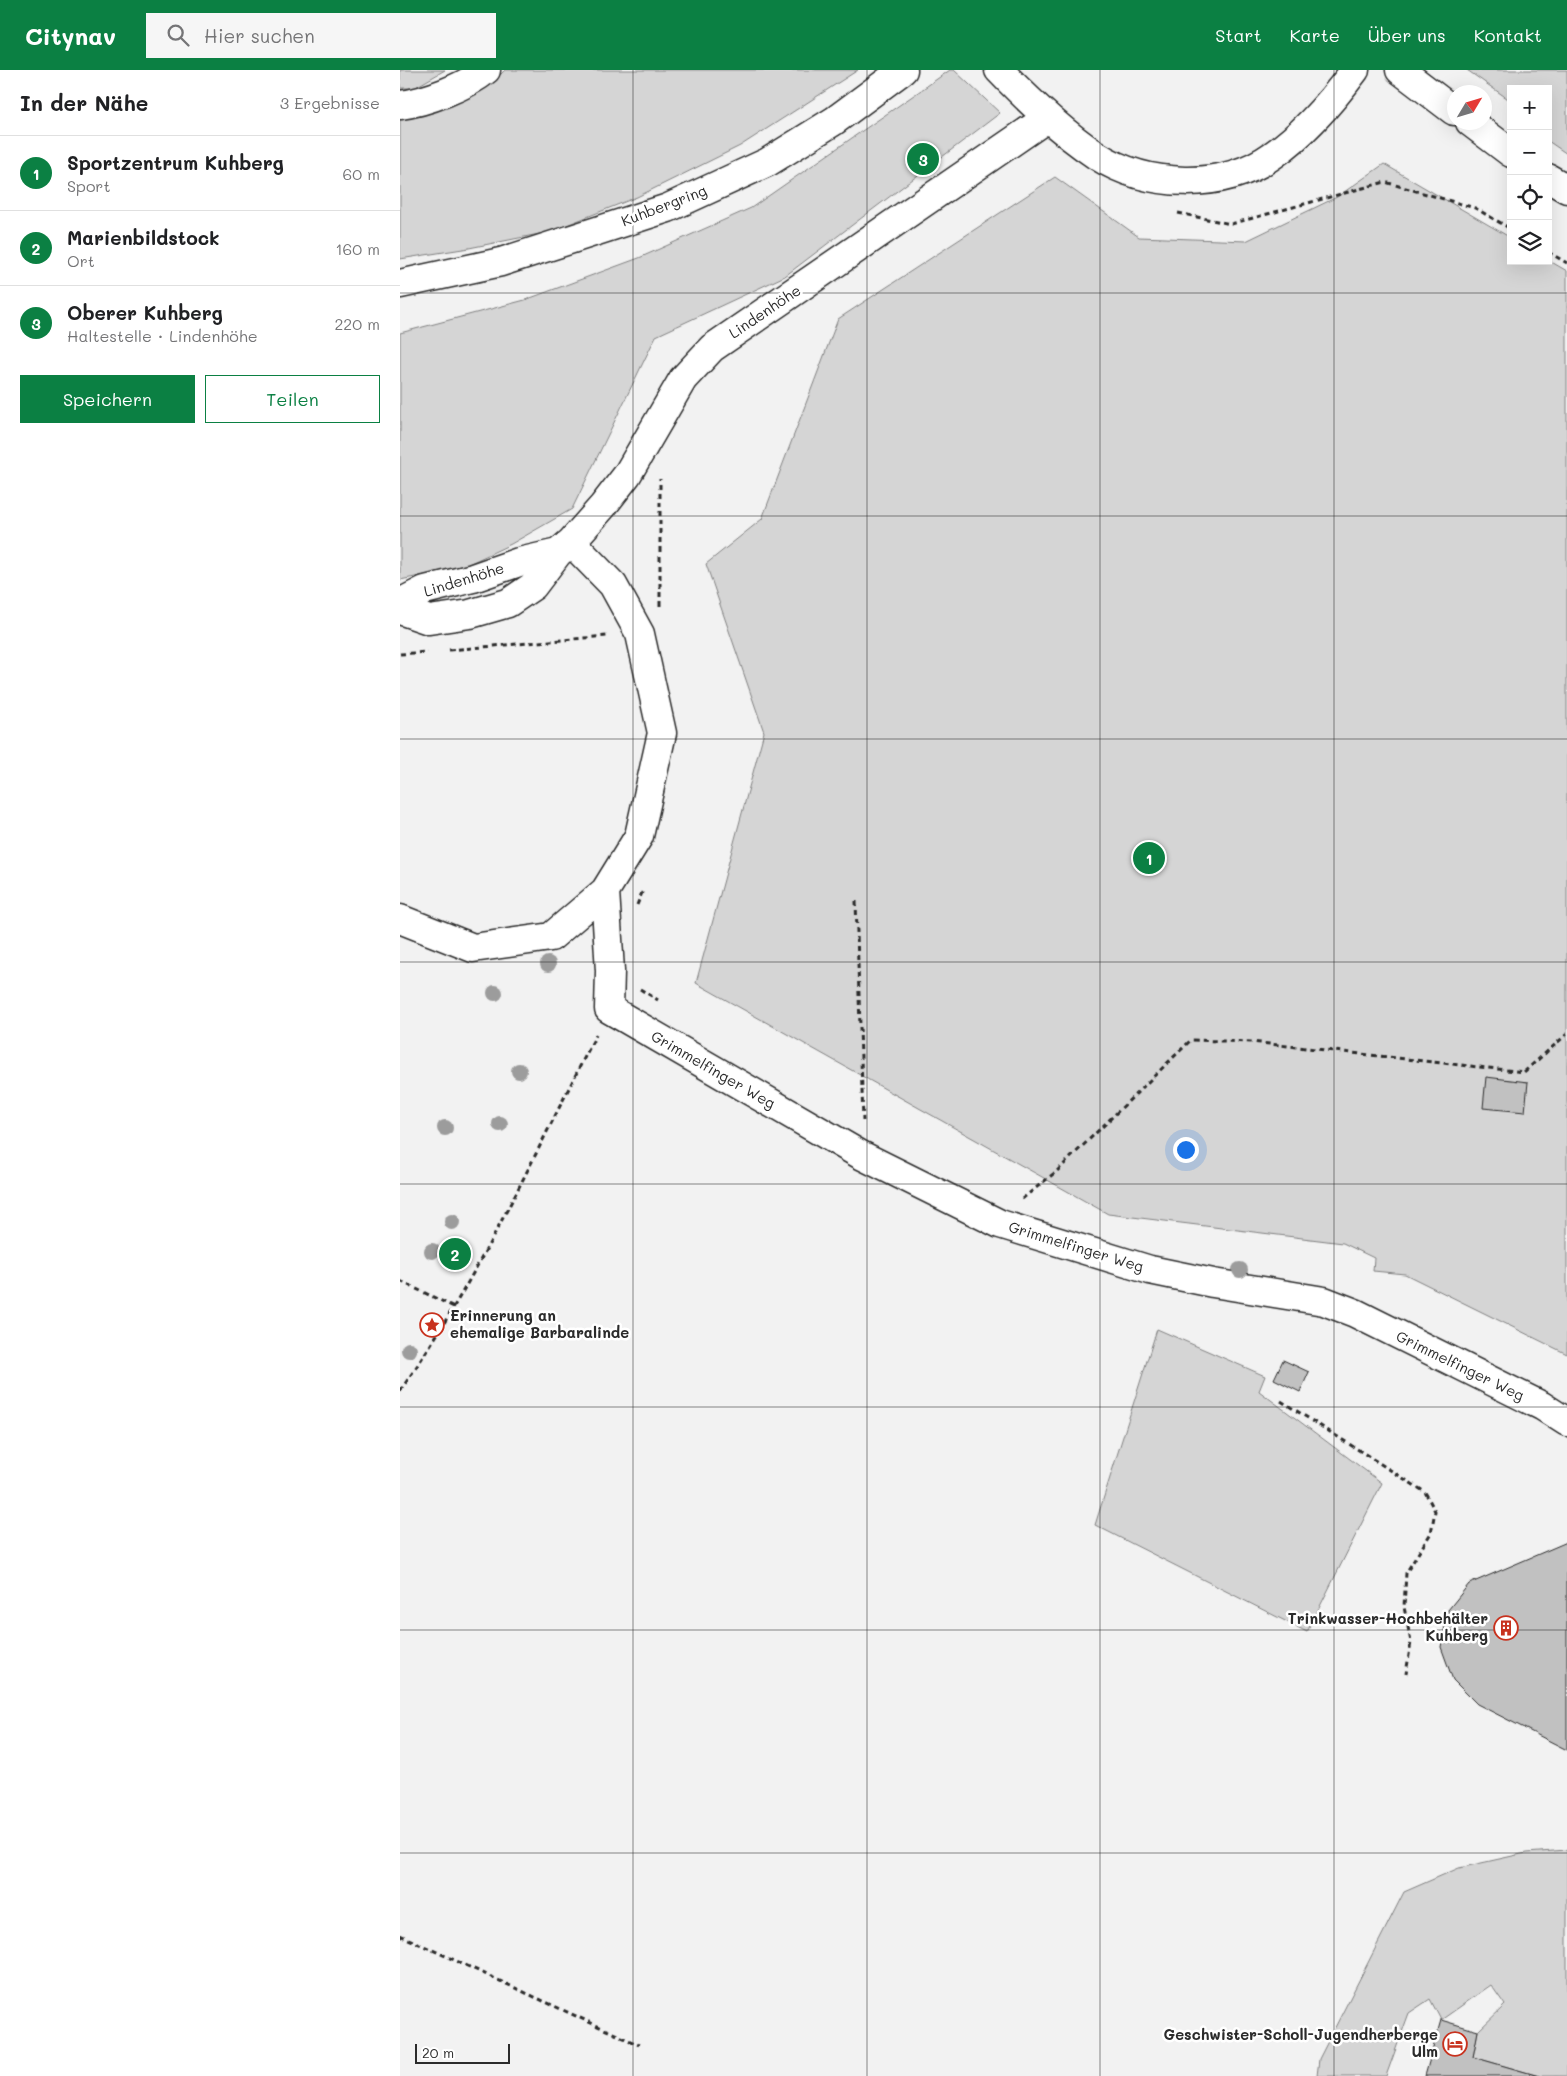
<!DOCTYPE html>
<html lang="de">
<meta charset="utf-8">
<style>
:root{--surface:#fff;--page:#f6f6f6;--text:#202124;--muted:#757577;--line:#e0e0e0;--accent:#0b8043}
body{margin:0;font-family:Mali,sans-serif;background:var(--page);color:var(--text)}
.controls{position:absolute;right:15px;top:15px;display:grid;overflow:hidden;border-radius:0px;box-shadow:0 5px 20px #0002}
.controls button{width:45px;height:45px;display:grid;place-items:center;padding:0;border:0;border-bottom:1px solid var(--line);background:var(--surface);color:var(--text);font:25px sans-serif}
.compass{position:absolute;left:1047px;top:15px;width:45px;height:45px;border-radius:50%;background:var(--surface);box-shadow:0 5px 20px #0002;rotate:52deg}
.scale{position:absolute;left:15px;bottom:12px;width:95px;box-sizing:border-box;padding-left:5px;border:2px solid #2b2b2b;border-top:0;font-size:14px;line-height:18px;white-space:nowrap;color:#2b2b2b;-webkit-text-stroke:4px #fff;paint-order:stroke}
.you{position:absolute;left:785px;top:1079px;width:18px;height:18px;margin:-12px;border:4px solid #fff;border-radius:50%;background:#1a73e8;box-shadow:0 0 0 8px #1a73e833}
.badge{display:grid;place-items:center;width:32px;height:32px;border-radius:50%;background:var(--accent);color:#fff;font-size:16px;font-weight:700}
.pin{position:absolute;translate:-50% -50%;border:2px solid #fff;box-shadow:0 1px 5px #0006}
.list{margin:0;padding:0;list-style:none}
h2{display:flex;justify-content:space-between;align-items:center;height:65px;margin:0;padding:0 20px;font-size:21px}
h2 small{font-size:16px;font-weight:400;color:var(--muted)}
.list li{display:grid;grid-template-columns:32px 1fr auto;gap:15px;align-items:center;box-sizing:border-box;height:75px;padding:0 20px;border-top:1px solid var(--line)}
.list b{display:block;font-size:19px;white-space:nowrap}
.list p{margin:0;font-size:16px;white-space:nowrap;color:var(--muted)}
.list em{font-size:16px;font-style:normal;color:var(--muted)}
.actions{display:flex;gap:10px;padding:15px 20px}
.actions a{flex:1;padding:11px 0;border:1px solid var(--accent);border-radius:0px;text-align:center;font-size:18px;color:var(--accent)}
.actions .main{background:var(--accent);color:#fff}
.icon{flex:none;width:28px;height:28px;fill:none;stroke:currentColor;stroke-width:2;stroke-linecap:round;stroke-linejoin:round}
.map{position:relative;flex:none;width:1167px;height:2006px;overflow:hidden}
header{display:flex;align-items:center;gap:30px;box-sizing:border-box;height:70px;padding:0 25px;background:var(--accent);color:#fff}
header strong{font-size:24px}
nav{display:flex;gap:28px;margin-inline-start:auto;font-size:18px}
.search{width:350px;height:45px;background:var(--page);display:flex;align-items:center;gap:12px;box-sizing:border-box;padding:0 18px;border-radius:0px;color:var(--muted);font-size:19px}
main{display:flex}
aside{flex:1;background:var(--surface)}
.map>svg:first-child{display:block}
.green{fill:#d5d5d5;stroke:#808080}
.building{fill:#c1c1c1;stroke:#2b2b2b}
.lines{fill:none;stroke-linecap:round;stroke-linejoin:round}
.minor-casing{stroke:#2b2b2b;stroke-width:31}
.tertiary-casing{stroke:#2b2b2b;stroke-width:31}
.primary-casing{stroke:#2b2b2b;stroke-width:31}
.path{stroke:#2b2b2b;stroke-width:3;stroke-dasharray:5 4;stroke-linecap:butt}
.minor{stroke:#fff;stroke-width:28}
.tertiary{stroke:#fff;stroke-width:28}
.primary{stroke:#fff;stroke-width:28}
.tree{fill:#9c9c9c}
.grid{fill:none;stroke:#2b2b2b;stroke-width:1;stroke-opacity:0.55}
.labels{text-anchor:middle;stroke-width:5;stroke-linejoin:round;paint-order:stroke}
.street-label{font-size:15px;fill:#2b2b2b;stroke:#fff}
.poi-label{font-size:15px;font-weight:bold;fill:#2b2b2b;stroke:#fff;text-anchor:end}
</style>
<header>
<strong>Citynav</strong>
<div class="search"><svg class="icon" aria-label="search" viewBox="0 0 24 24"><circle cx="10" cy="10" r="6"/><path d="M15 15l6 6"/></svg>Hier suchen</div>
<nav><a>Start</a><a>Karte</a><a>Über uns</a><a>Kontakt</a></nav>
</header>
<main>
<aside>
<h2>In der Nähe<small>3 Ergebnisse</small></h2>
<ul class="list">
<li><span class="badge">1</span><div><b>Sportzentrum Kuhberg</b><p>Sport</p></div><em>60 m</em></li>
<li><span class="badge">2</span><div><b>Marienbildstock</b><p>Ort</p></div><em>160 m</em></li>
<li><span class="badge">3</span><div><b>Oberer Kuhberg</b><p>Haltestelle · Lindenhöhe</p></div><em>220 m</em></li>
</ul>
<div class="actions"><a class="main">Speichern</a><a>Teilen</a></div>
</aside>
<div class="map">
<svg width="1167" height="2006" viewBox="0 0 1167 2006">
<rect width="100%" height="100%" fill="#f2f2f2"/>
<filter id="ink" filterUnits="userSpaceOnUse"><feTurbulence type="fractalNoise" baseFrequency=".02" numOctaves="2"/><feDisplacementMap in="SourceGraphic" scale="10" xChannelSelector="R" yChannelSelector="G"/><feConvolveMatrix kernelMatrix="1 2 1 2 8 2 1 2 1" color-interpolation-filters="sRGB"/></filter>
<g filter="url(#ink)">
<path class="green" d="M0,0H45L14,18H0Z
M105,0H458L340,76L237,127L149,162L69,178L0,189V47L95,10Z
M550,0H554L600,43L385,206L256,266L172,439L111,474L60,498L0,510V263L125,230L239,188L351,138Z
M1067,0H1167V84L1148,71V19H1111V31Z
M984,94L1111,168V191L1148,190L1167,201V1284L1005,1204L973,1201L974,1188L943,1173L708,1144L296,913L364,662L306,494L362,449L438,249L655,107L739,167L846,171L937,127Z
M757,1259L865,1306L859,1321L982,1413L907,1562L695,1455Z
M1167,1780V2006H1139L1073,1987L1078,1961L1105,1935L1091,1915L1041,1950L1030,1929L1009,1943L986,2006H917L919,1989L1004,1822L1059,1798L1126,1783Z"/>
<path class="building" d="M1086,1007L1128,1012L1125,1042L1083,1038Z
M883,1290L909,1302L900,1322L874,1309Z
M1167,1472V1680L1077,1634L1053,1610L1041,1577L1048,1540L1069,1514Z
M1041,1950L1078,1961L1073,1987L1139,2006H1025Z"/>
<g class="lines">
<g class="minor-casing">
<path id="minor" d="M599,0C629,31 660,61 696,85C747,118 823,121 873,85C905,63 932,31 955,0
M0,35C26,32 67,16 86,0
M0,533L25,520L73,508L119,492L158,483
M0,540L29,550L70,544L108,533L133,516L158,483L171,472L203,436L227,405L283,309L312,278L647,48
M205,821L210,901L209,939L461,1085L600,1154L750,1200L813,1213L924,1231L955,1243L1142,1336L1167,1352
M0,849L73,878L151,867L205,821L239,766L262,663L240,564L213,515L171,472"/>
</g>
<g class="tertiary-casing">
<path id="tertiary" d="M1000,0L1054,41
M1070,52L1111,83
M1148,108L1167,119"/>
</g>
<g class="primary-casing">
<path id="primary" d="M0,214L101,192L268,138L368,92L434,51L503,0"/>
</g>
<path class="path" d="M778,143L831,154L985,112L1075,138L1111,159
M1148,182L1167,193
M260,536V409
M49,580L207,566
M0,584L27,582
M456,831L463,1051
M237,835L243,820
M240,919L258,930
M622,1129L657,1101L791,970L852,972L1124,1002L1167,964
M0,1211L54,1237
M0,1321C78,1209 134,1085 196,965
M881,1331L1025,1422L1035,1441L1031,1463L1006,1503L1004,1537L1011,1572L1006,1604
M0,1865L239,1975"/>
<use href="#minor" class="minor"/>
<use href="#tertiary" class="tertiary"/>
<use href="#primary" class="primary"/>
</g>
<g class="tree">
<circle cx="148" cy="894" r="8"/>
<circle cx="95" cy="923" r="8"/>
<circle cx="119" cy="1001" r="8"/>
<circle cx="100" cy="1054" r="8"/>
<circle cx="45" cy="1058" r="8"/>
<circle cx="52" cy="1152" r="8"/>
<circle cx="32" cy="1181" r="8"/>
<circle cx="840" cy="1200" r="8"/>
<circle cx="9" cy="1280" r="8"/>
</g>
</g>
<path class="grid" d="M233,0V2006M467,0V2006M700,0V2006M934,0V2006M0,223H1167M0,446H1167M0,669H1167M0,892H1167M0,1114H1167M0,1337H1167M0,1560H1167M0,1783H1167"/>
<defs>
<g id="sight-ring" transform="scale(1.25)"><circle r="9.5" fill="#fff" stroke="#c8321e" stroke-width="1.5"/><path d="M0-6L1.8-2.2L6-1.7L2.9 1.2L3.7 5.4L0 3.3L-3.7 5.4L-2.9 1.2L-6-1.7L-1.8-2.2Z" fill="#c8321e"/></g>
<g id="building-ring" transform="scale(1.25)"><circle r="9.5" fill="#fff" stroke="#c8321e" stroke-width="1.5"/><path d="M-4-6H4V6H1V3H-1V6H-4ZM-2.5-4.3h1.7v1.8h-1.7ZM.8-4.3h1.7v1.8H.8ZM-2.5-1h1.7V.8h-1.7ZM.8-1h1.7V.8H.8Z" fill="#c8321e"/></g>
<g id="hotel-ring" transform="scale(1.25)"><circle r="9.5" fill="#fff" stroke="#c8321e" stroke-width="1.5"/><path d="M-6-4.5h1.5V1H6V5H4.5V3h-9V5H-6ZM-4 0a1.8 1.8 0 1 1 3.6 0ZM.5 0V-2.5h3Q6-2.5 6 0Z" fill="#c8321e"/></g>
</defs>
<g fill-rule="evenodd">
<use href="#sight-ring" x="32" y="1255"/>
<use href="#building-ring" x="1106" y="1558"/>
<use href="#hotel-ring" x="1055" y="1974"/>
</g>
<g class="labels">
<g class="street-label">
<text transform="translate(264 136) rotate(-21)" y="5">Kuhbergring</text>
<text transform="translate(365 242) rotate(-34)" y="5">Lindenhöhe</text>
<text transform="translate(64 510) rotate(-17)" y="5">Lindenhöhe</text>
<text transform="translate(313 1000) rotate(30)" y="5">Grimmelfinger Weg</text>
<text transform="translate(676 1177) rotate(17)" y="5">Grimmelfinger Weg</text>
<text transform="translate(1060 1296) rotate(26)" y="5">Grimmelfinger Weg</text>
</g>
<g class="poi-label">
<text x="50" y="1251" text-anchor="start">Erinnerung an<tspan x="50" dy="17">ehemalige Barbaralinde</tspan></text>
<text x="1088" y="1554">Trinkwasser-Hochbehälter<tspan x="1088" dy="17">Kuhberg</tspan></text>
<text x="1038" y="1970">Geschwister-Scholl-Jugendherberge<tspan x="1038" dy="17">Ulm</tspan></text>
</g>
</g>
</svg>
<div class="controls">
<button>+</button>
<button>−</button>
<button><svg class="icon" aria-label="locate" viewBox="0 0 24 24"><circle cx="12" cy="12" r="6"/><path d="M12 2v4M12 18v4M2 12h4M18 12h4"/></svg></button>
<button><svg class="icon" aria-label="layers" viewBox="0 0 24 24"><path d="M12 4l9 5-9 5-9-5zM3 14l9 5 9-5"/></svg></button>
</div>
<svg class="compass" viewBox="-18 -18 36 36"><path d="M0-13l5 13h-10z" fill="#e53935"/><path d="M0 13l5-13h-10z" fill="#757577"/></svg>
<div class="scale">20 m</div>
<div class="you"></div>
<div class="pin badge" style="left:749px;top:788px">1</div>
<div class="pin badge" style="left:55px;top:1184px">2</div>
<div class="pin badge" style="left:523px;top:89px">3</div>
</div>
</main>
